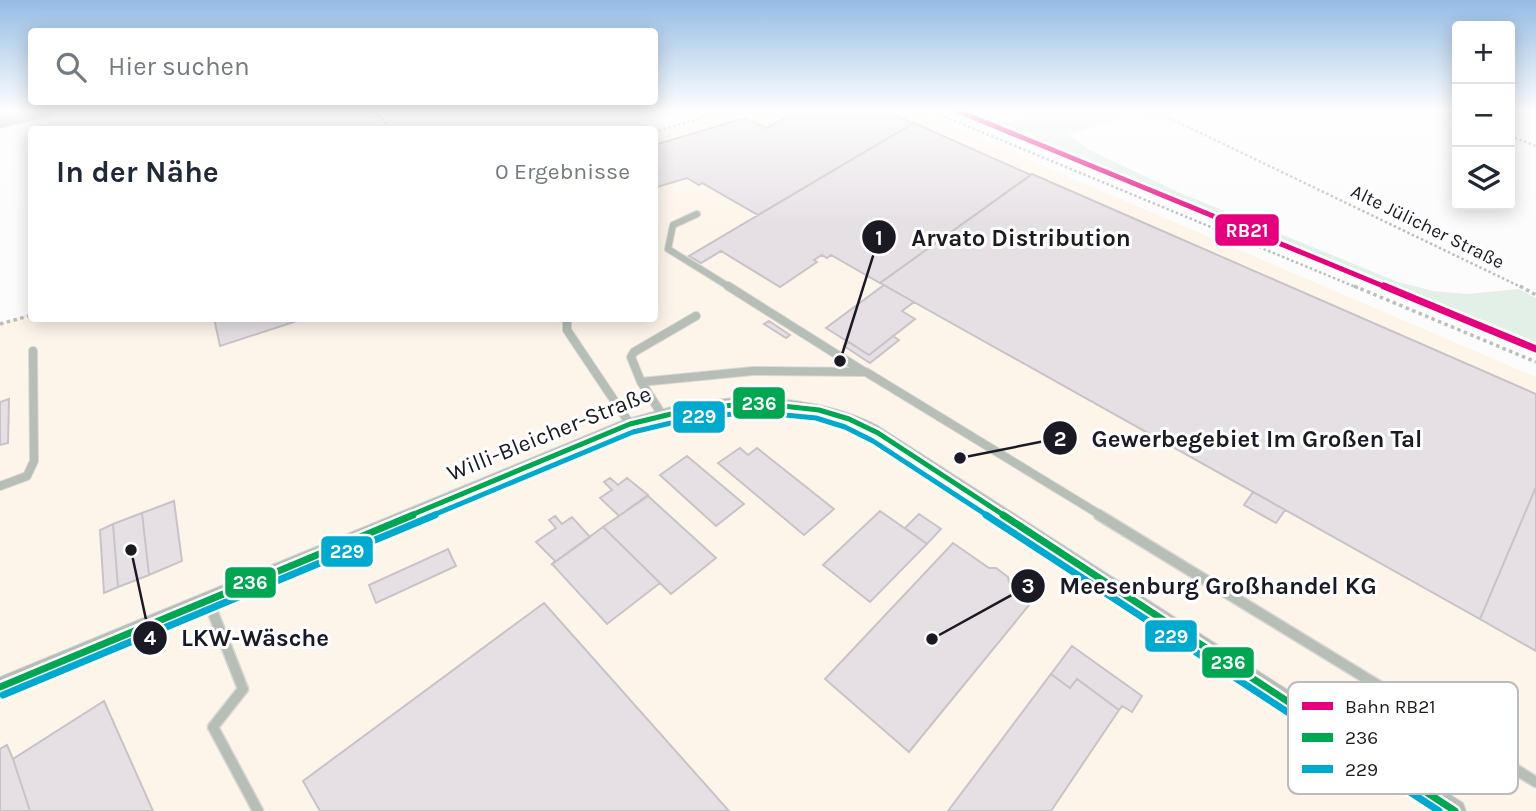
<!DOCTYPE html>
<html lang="de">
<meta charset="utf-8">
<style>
:root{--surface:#fff;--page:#f6f6f7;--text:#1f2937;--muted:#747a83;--line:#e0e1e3}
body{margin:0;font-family:Karla,sans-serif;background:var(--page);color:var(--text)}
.controls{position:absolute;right:21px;top:21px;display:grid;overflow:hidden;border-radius:7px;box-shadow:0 4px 18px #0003}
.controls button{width:63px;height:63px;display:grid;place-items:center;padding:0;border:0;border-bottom:2px solid var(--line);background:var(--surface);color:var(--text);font:35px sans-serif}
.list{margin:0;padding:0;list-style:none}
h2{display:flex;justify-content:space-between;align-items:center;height:91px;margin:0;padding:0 28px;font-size:30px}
h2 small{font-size:23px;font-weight:400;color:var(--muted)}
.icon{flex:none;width:38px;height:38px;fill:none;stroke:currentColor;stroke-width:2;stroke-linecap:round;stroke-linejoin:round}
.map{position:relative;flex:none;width:1536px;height:811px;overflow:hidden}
.search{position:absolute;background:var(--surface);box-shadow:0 4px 18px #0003;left:28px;top:28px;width:630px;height:77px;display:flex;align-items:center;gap:18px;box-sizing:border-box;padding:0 24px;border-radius:7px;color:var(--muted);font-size:26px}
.panel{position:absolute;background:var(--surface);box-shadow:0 4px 18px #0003;left:28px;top:126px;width:630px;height:196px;border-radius:7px}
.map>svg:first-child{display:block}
.industrial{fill:#fef5ea}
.green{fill:#e2f0e7}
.building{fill:#e6e0e4;stroke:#c8c3c6;stroke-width:2}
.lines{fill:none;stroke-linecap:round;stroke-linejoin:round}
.lane-far2-casing{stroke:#d8d8d9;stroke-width:8}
.lane-far1-casing{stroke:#d8d8d9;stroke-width:10}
.lane-casing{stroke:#d8d8d9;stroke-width:13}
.street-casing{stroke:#d8d8d9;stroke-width:2}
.highway-casing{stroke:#d8d8d9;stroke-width:2}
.path-far1{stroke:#bbbfbb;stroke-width:2.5;stroke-dasharray:2.5 2.5;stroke-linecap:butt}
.path{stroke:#bbbfbb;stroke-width:3.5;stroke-dasharray:3.5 3.5;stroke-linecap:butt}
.lane-far2{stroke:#b7beb6;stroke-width:6}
.lane-far1{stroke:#b7beb6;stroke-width:8}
.lane{stroke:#b7beb6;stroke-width:10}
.street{fill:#b7beb6;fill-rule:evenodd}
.highway{fill:#b5bbb1;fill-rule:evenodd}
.bus-1-far1-casing{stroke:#fff;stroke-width:10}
.bus-1-casing{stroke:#fff;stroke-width:12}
.bus-2-far1-casing{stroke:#fff;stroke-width:10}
.bus-2-casing{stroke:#fff;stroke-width:12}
.bus-1-far1{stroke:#00a651;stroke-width:5}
.bus-1{stroke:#00a651;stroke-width:7}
.bus-2-far1{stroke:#00a9ce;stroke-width:5}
.bus-2{stroke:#00a9ce;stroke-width:7}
.rail-1-far1-casing{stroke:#fff;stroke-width:10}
.rail-1-casing{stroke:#fff;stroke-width:12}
.rail-1-far1{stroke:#e5007d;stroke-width:5}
.rail-1{stroke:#e5007d;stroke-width:7}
.labels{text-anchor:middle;stroke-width:6;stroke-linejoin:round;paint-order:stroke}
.far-street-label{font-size:19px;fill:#1b1924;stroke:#fff}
.street-label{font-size:23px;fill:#1b1924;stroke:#fff}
.key{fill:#fff;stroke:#bbbabd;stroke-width:2}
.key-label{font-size:19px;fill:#1b1924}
.leader{fill:none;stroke:#1b1924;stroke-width:2.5}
.callout-dot{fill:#1b1924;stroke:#fff;stroke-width:2.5}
.mark-label{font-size:21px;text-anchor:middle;font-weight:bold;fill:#fff}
.callout-label{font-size:24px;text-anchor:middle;font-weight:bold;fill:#1b1924;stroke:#fff;stroke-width:6;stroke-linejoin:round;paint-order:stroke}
.line-badge{stroke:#fff;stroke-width:2.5}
.badge-label{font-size:19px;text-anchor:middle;font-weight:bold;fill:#fff}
</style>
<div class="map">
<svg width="1536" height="811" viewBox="0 0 1536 811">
<rect width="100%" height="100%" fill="#fcfcfc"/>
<path class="industrial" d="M722,111H915L1536,377V811H0V323L31,313L32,318H654L655,131Z"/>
<path class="green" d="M965,111H982L1007,123L1038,111H1151L1176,121L1132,116L1119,118L1069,135L1090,150L1178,192L1398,282L1433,291L1467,294L1519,289L1536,298V342Z"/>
<path class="building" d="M799,111H885L913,123L758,215L702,183L699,185L687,178L654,188V145L745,118L766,128Z
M914,123L1031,175L880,283L831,255L827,258L822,255L814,260L817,262L780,287L721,251L701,263L689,256Z
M1032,174L1536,394V487L1480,619L880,283Z
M884,285L914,302L902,311L915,319L869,355L826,328Z
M214,318H306L220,346Z
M769,321L790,335L786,338L764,324Z
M893,336L899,340L870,363L844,346L849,342L869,355Z
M9,399L8,443L0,445V402Z
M740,448L748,455L757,448L834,509L804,535L718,463Z
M687,456L744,504L716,526L660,475Z
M610,478L618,485L627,478L648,495L619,516L600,498L612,490L604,482Z
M1536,487V651L1480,619Z
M1253,492L1285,510L1276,523L1244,505Z
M648,496L716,558L671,594L603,527Z
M174,501L182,561L149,575L142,513Z
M880,511L927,544L870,602L823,565Z
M142,513L149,575L118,587L113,524Z
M919,514L941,529L927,544L905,528Z
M555,516L562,524L572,517L590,537L551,565L555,561L536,542L556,528L549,520Z
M113,524L118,587L104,593L100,530Z
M603,527L660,583L607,624L552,564Z
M953,543L989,568H996L1008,577L1009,582L1034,599L909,752L825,679Z
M448,549L456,566L376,603L369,585Z
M544,603L729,811H320L303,781Z
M1072,646L1142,696L1132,712L1122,706L1119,710L1077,679L1070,688L1051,674Z
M1051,674L1070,688L1077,679L1119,710L1051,811H948Z
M104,701L153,811H30L13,759Z
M7,745L13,759L30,811H0V749Z"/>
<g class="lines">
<g class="lane-far2-casing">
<path id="lane-far2" d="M697,214L673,225L668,249L731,288"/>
</g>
<g class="lane-far1-casing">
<path id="lane-far1" d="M728,286L863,371
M567,318V330L630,424
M641,382L753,371L866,372L1102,516
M661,413L641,382L631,357L634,352L696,316
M0,486L27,476L34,461L33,351"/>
</g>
<g class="lane-casing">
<path id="lane" d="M1099,515L1536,782
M208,600L243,689L213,727L258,811"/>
</g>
<g class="street-casing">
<path id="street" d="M743,397C789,398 837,404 878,426L1463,803L1466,811H1435L867,434C797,396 708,406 636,428L0,697V677L624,420L686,403Z"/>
</g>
<g class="highway-casing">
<path id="highway" d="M20,111H56L53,115L0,128V116Z"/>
</g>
<path class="path-far1" d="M375,111L392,130
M931,111L1358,288
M1155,111L1523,288
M1443,111L1457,116
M654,132L725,111
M1510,136L1536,146"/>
<path class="path" d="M1354,286L1536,362
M1520,286L1536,295
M0,324L32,315"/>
<use href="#lane-far2" class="lane-far2"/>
<use href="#lane-far1" class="lane-far1"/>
<use href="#lane" class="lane"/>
<use href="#street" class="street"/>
<use href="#highway" class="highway"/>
<g class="bus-1-far1-casing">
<path id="bus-1-far1" d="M409,516L630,424L692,409L756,403L819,410L849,419L878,433L1005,516"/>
</g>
<g class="bus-1-casing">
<path id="bus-1" d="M1003,515L1455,811
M0,687L413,515"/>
</g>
<g class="bus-2-far1-casing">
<path id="bus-2-far1" d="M431,516L633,432L692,418L754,412L816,418L845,427L873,441L988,516"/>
</g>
<g class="bus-2-casing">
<path id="bus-2" d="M986,515L1439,811
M3,695L435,515"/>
</g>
<use href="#bus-1-far1" class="bus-1-far1"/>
<use href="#bus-1" class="bus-1"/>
<use href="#bus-2-far1" class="bus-2-far1"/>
<use href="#bus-2" class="bus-2"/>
<g class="rail-1-far1-casing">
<path id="rail-1-far1" d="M958,111L1388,288"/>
</g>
<g class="rail-1-casing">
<path id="rail-1" d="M1384,286L1536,349"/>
</g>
<use href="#rail-1-far1" class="rail-1-far1"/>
<use href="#rail-1" class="rail-1"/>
</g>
<linearGradient id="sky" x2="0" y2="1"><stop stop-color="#95bce4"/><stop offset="0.49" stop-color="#fefefe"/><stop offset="1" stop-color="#fefefe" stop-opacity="0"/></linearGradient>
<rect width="1536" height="225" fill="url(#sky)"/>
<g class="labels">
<g class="far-street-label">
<text transform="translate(1428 226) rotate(26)" y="7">Alte Jülicher Straße</text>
</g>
<g class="street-label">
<text transform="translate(549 433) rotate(-22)" y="8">Willi-Bleicher-Straße</text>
</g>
</g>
<rect x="1288" y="682" width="230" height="112" rx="10" class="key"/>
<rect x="1302" y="702" width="31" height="8" fill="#e5007d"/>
<rect x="1302" y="733" width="31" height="9" fill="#00a651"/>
<rect x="1302" y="765" width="31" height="8" fill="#00a9ce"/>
<g class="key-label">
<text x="1345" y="713">Bahn RB21</text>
<text x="1345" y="744">236</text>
<text x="1345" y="776">229</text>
</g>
<path class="leader" d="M840 361L879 237M960 458L1060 438M932 639L1028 586M131 550L150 638"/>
<g class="callout-dot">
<circle cx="840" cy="361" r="7"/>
<circle cx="960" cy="458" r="7"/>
<circle cx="932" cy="639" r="7"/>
<circle cx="131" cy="550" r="7"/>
<circle cx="879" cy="237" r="18"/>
<circle cx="1060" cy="438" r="18"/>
<circle cx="1028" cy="586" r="18"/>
<circle cx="150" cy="638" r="18"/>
</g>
<g class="mark-label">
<text x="879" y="245">1</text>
<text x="1060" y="446">2</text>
<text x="1028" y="593">3</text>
<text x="150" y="645">4</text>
</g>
<g class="callout-label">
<text x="1021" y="246">Arvato Distribution</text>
<text x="1257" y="447">Gewerbegebiet Im Großen Tal</text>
<text x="1218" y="594">Meesenburg Großhandel KG</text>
<text x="255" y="646">LKW-Wäsche</text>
</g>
<g class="line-badge">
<rect x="1214" y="213" width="66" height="34" rx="7" fill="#e5007d"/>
<rect x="732" y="386" width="54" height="34" rx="7" fill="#00a651"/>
<rect x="672" y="400" width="54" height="34" rx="7" fill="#00a9ce"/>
<rect x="320" y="535" width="54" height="33" rx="7" fill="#00a9ce"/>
<rect x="224" y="566" width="53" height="33" rx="7" fill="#00a651"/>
<rect x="1144" y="619" width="54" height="34" rx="7" fill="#00a9ce"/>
<rect x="1201" y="646" width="54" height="33" rx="7" fill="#00a651"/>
</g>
<g class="badge-label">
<text x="1247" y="237">RB21</text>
<text x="759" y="410">236</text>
<text x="699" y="423">229</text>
<text x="347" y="558">229</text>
<text x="250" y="589">236</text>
<text x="1171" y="643">229</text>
<text x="1228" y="669">236</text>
</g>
</svg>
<div class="controls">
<button>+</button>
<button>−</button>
<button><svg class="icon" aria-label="layers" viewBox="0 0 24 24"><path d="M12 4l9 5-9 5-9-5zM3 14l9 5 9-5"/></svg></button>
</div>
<div class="search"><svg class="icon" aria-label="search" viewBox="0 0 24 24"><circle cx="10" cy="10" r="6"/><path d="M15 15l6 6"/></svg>Hier suchen</div>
<section class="panel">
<h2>In der Nähe<small>0 Ergebnisse</small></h2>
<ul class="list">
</ul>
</section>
</div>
